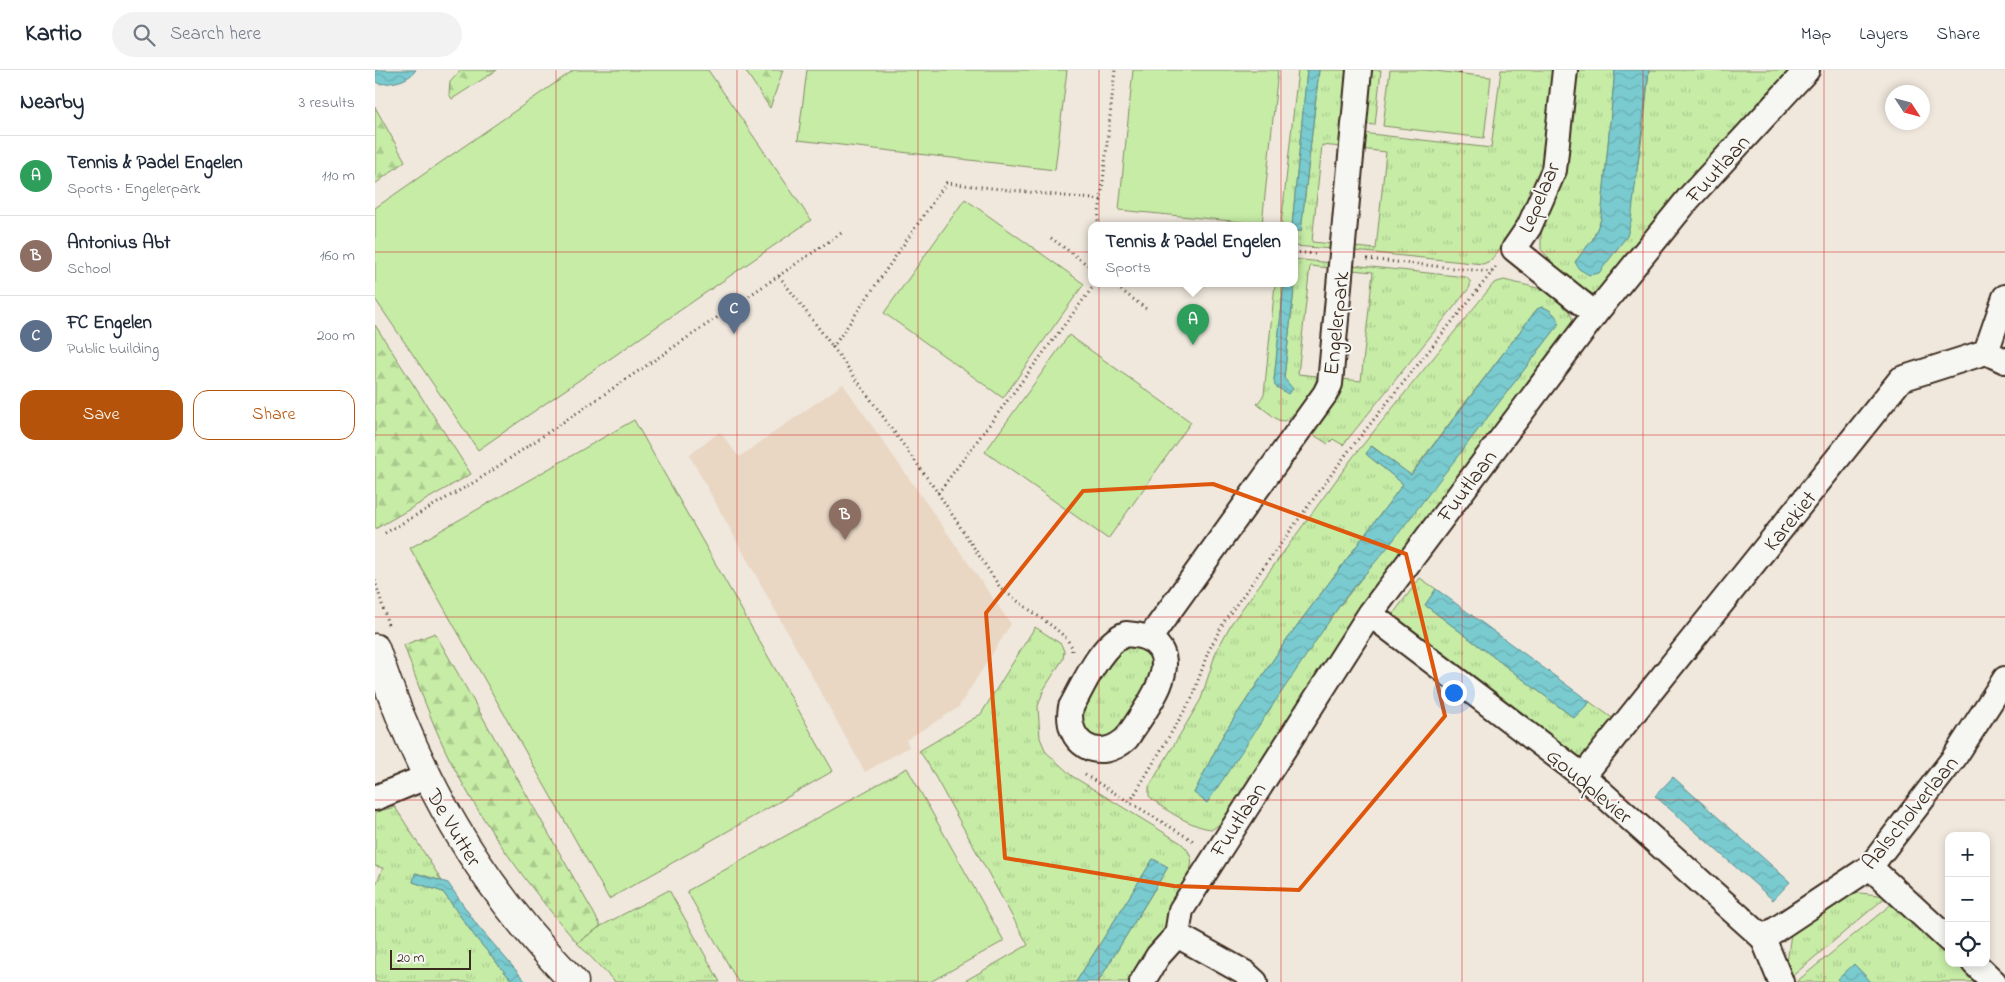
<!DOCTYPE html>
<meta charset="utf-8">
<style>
:root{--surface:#fff;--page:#f2f2f3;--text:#1f2937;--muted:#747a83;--line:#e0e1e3;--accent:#b45309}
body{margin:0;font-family:"Indie Flower",sans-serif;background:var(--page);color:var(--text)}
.controls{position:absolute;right:15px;bottom:15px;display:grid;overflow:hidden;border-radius:10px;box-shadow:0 2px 8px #0003}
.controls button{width:45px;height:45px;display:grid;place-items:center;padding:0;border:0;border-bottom:1px solid var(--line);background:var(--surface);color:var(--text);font:25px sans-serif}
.compass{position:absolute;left:1510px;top:15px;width:45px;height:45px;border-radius:50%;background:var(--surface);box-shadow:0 2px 8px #0003;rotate:126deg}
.scale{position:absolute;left:15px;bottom:12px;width:81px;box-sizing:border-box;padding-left:5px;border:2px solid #3b2a1e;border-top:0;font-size:14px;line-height:18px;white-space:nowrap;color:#3b2a1e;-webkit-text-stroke:4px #f6f6f2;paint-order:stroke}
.you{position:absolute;left:1078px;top:622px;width:18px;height:18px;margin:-12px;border:4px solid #fff;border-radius:50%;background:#1a73e8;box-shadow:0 0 0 8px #1a73e833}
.badge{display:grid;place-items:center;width:32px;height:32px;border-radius:50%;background:var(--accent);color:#fff;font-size:16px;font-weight:700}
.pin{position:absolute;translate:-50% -41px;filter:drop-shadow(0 1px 2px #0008)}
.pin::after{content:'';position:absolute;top:26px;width:18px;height:15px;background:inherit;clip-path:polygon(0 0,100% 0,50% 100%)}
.popup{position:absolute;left:713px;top:152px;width:210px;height:65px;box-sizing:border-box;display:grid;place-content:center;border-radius:10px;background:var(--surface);filter:drop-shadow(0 1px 4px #0005);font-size:16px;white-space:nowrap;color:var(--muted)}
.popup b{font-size:19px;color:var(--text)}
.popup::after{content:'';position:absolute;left:50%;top:100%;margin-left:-10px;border:10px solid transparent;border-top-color:var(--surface)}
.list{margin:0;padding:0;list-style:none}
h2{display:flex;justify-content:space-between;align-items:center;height:65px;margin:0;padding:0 20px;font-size:21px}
h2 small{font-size:16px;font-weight:400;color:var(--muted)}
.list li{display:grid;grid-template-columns:32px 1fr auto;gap:15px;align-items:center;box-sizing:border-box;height:80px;padding:0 20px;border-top:1px solid var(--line)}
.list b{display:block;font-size:19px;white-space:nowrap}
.list p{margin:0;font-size:16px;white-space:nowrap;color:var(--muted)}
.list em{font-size:16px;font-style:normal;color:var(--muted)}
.actions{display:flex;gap:10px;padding:15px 20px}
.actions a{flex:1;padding:11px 0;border:1px solid var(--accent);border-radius:15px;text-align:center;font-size:18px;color:var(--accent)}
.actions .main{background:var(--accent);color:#fff}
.icon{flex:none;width:28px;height:28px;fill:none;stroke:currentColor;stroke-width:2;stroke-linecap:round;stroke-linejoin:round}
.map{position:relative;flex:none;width:1630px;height:912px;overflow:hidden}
header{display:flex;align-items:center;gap:30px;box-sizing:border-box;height:70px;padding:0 25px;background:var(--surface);border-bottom:1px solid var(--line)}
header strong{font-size:24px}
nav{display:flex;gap:28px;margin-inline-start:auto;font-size:18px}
.search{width:350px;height:45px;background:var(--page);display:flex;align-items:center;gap:12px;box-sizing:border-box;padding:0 18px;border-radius:28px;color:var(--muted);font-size:19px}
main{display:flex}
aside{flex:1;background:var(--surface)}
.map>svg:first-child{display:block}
.built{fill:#e9d7c4}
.grass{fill:url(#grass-tufts);stroke:#808b62;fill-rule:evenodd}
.forest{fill:url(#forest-firs);stroke:#808b62}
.garden{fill:#c6eca6;stroke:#808b62}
.water{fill:url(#water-waves);stroke:#608b89}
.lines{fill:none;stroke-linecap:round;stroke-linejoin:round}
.minor-casing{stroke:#3b2a1e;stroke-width:28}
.tertiary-casing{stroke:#3b2a1e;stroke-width:31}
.path{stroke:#3b2a1e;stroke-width:3;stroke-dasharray:1 4;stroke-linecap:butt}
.minor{stroke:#f6f6f2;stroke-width:24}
.tertiary{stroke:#f6f6f2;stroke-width:28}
.marked{fill:none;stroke:#df570d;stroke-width:4;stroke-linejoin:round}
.grid{fill:none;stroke:#d62828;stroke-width:1;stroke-opacity:0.55}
.labels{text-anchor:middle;stroke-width:4;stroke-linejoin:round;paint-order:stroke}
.street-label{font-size:22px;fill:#3b2a1e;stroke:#f6f6f2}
</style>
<header>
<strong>Kartio</strong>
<div class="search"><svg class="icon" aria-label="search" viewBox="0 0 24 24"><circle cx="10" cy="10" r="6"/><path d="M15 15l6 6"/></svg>Search here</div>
<nav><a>Map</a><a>Layers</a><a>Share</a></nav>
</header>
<main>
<aside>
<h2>Nearby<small>3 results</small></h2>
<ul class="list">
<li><span class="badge" style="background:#2e9e5b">A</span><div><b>Tennis &amp; Padel Engelen</b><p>Sports · Engelerpark</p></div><em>110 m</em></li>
<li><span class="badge" style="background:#8d6e63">B</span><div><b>Antonius Abt</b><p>School</p></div><em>160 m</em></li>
<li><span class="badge" style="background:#5c6f8a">C</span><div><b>FC Engelen</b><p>Public building</p></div><em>200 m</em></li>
</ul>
<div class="actions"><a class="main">Save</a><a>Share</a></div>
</aside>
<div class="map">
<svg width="1630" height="912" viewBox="0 0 1630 912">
<defs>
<pattern id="grass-tufts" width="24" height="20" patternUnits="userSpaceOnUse" patternTransform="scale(1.25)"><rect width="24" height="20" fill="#c6eca6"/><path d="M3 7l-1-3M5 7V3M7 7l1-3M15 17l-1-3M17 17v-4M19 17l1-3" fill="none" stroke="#abcb8e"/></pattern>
<pattern id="forest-firs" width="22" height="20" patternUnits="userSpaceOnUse" patternTransform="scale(1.25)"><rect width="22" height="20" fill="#c6eca6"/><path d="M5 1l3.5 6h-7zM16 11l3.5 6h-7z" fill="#abcb8e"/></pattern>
<pattern id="water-waves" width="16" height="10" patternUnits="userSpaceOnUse" patternTransform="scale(1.25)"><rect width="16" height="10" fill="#79cbd0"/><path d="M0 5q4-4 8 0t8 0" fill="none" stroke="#6aaeb2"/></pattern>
</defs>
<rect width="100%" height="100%" fill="#f0e8dd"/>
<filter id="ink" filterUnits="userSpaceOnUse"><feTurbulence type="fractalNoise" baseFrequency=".02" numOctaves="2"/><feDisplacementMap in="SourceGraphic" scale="10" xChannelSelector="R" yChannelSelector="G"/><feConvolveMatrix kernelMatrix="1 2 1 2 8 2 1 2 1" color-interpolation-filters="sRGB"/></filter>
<g filter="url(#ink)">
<path class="built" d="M468,314L636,554L583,638L531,670L534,677L490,702L314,385L345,362L364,387Z"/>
<path class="grass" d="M923,0H932L917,156H906Z
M944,0H974L966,77L947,75L937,172L958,174L957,179L919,176V161H926Z
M994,0H1006L1000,55L988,54Z
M1126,0H1182L1172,96L1146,154L1115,191L1108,194L979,181L980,177L1001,179L1011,82L985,79L987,63L1116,78Z
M1200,0H1240L1226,149L1218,169L1200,192L1252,166L1269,53L1274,0H1415L1287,141L1228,217L1218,224L1189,207L1166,179V156Z
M919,189L956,193L955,198L935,196L923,304L942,306C939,324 925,342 909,351L903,350L882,334L889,325L900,214H909L899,310L909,308L921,202Z
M977,195L1091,207L1095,211V217L968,375L958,369L953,374L936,363L961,329L967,309L986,311L998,202L977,200Z
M1129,210C1159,218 1188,218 1198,251L1192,265L987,536L847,752L838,759C820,759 787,739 774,726V717L826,629L841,582L856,554L978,387L1119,213ZM1167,237C1175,239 1180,244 1184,252L1182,257L819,723L848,665L912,569L1028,414L991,384L997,376L1035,405L1162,239Z
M1045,508L1061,519L1050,535L1199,648L1215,632L1247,655L1213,698L1025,557L1018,544Z
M660,557L686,574L689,581L688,589L669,619L663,636L665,668L671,682L697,706L806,773C831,795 805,811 796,832C792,842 792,854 790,864C772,874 763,894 752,912H723L793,797L778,789L701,912H588L653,875L552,692L544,681L606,644Z
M753,576L761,577L773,583L778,597L776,605C764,625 733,698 707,655V641L741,584Z
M20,737L67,811L41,803L38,812L68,822L101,868L138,912H0V817L8,798L0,796V742Z
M294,820L345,912H240L202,873L226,856Z
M1476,822L1512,826L1415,908L1411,900L1416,863Z
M1519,832L1574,883V893H1585L1605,912H1496L1479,894L1463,910L1465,912H1421Z"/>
<path class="forest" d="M86,0H122L77,29L74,24L75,12Z
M370,0H408L395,38Z
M0,37L30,91L0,114Z
M0,255L96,404L0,459Z
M60,563L226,856L202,873C154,817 110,758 76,692C57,654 43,615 29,575Z"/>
<path class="garden" d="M199,0H333L436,150L103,380L0,229V138Z
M432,0H692L680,100L423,70Z
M758,0H903L887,154L744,140Z
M1015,0H1050L1116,7L1109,68L1008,56Z
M590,129L709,214L628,328L509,243Z
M694,265L816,352L733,469L610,382Z
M259,350L458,701L234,829L35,478Z
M532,698L629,871L555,912H363L312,821Z"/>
<path class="water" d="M0,0H41C32,12 18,13 4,14L0,11Z
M932,0H944L926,161H919V156H917Z
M1240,0H1274L1256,151L1252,166L1224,203L1214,205L1204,199L1200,192L1218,169L1226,149Z
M919,199L921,202L909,308L918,319L913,324L900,316L899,310L909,214H919Z
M1167,237C1175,239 1180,244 1184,252L1182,257L1013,477L969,529L832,733L819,723L848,665L912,569L1028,414L991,384L996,376L1036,405L1162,239Z
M1061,519L1215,632L1199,648L1050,535Z
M1298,707L1415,812L1398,830L1280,726Z
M778,789L793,797L723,912H701Z
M40,803L73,813L102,855L151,912H138L101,868L68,822L38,812Z
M1479,894L1496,912H1465L1463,909Z"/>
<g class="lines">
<g class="minor-casing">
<path id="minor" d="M1190,0L1179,100L1154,157L1139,179L1220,244
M1611,282L1630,291
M995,544L1208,706L1388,868L1406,912
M751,564C764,565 777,567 785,579C801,605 765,646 752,668C724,695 689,673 696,637C709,614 726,573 751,564Z
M774,569L950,324L955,314L984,0
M1208,706L1526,309L1611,282L1630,227
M0,728L51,707
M1495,797L1574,870
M802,865L806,840L995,544L1220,244L1314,128L1432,0
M802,865L870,903L880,912
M1388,868L1495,797L1579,688L1630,609
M1599,893L1619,912
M767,912L783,886L802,865"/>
</g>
<g class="tertiary-casing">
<path id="tertiary" d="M0,578C44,709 102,812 199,912"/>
</g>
<path class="path" d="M1085,4V0
M722,156L726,130
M676,168L717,198
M919,182L941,184
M992,189L1117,202
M404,206L458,277
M738,214L774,241
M563,423L720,214
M10,463L103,410L468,162
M0,510L13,555
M697,581V577L691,568L681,559L626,519L563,423L458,277L571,113L726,130L740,0
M710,705L820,772
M755,732L817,628L833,582L850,550L972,383L1121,197"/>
<use href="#minor" class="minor"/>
<use href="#tertiary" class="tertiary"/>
</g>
</g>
<path class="marked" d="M838,414L1031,484L1070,646L924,820L799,816L630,788L611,543L708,421Z"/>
<path class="grid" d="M181,0V912M362,0V912M543,0V912M724,0V912M906,0V912M1087,0V912M1268,0V912M1449,0V912M0,182H1630M0,365H1630M0,547H1630M0,730H1630"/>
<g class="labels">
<g class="street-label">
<text transform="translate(1342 98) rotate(-48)" y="8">Fuutlaan</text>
<text transform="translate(1163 127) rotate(-67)" y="8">Lepelaar</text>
<text transform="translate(960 253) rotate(-84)" y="8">Engelerpark</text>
<text transform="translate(1091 415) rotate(-53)" y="8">Fuutlaan</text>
<text transform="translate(1414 450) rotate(-51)" y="8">Karekiet</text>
<text transform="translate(1215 715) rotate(40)" y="8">Goudplevier</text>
<text transform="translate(1534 742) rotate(-51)" y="8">Aalscholverlaan</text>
<text transform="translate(862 749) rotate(-57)" y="8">Fuutlaan</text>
<text transform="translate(80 757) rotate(59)" y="8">De Vutter</text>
</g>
</g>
</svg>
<div class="controls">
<button>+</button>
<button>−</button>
<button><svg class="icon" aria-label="locate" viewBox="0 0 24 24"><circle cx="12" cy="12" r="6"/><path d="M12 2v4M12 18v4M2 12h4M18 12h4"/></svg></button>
</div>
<svg class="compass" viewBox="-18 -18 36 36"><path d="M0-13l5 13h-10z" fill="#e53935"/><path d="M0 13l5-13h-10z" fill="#747a83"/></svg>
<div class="scale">20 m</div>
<div class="you"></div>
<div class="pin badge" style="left:818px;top:275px;background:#2e9e5b">A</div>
<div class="popup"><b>Tennis &amp; Padel Engelen</b>Sports</div>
<div class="pin badge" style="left:470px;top:470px;background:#8d6e63">B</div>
<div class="pin badge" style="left:359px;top:264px;background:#5c6f8a">C</div>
</div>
</main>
